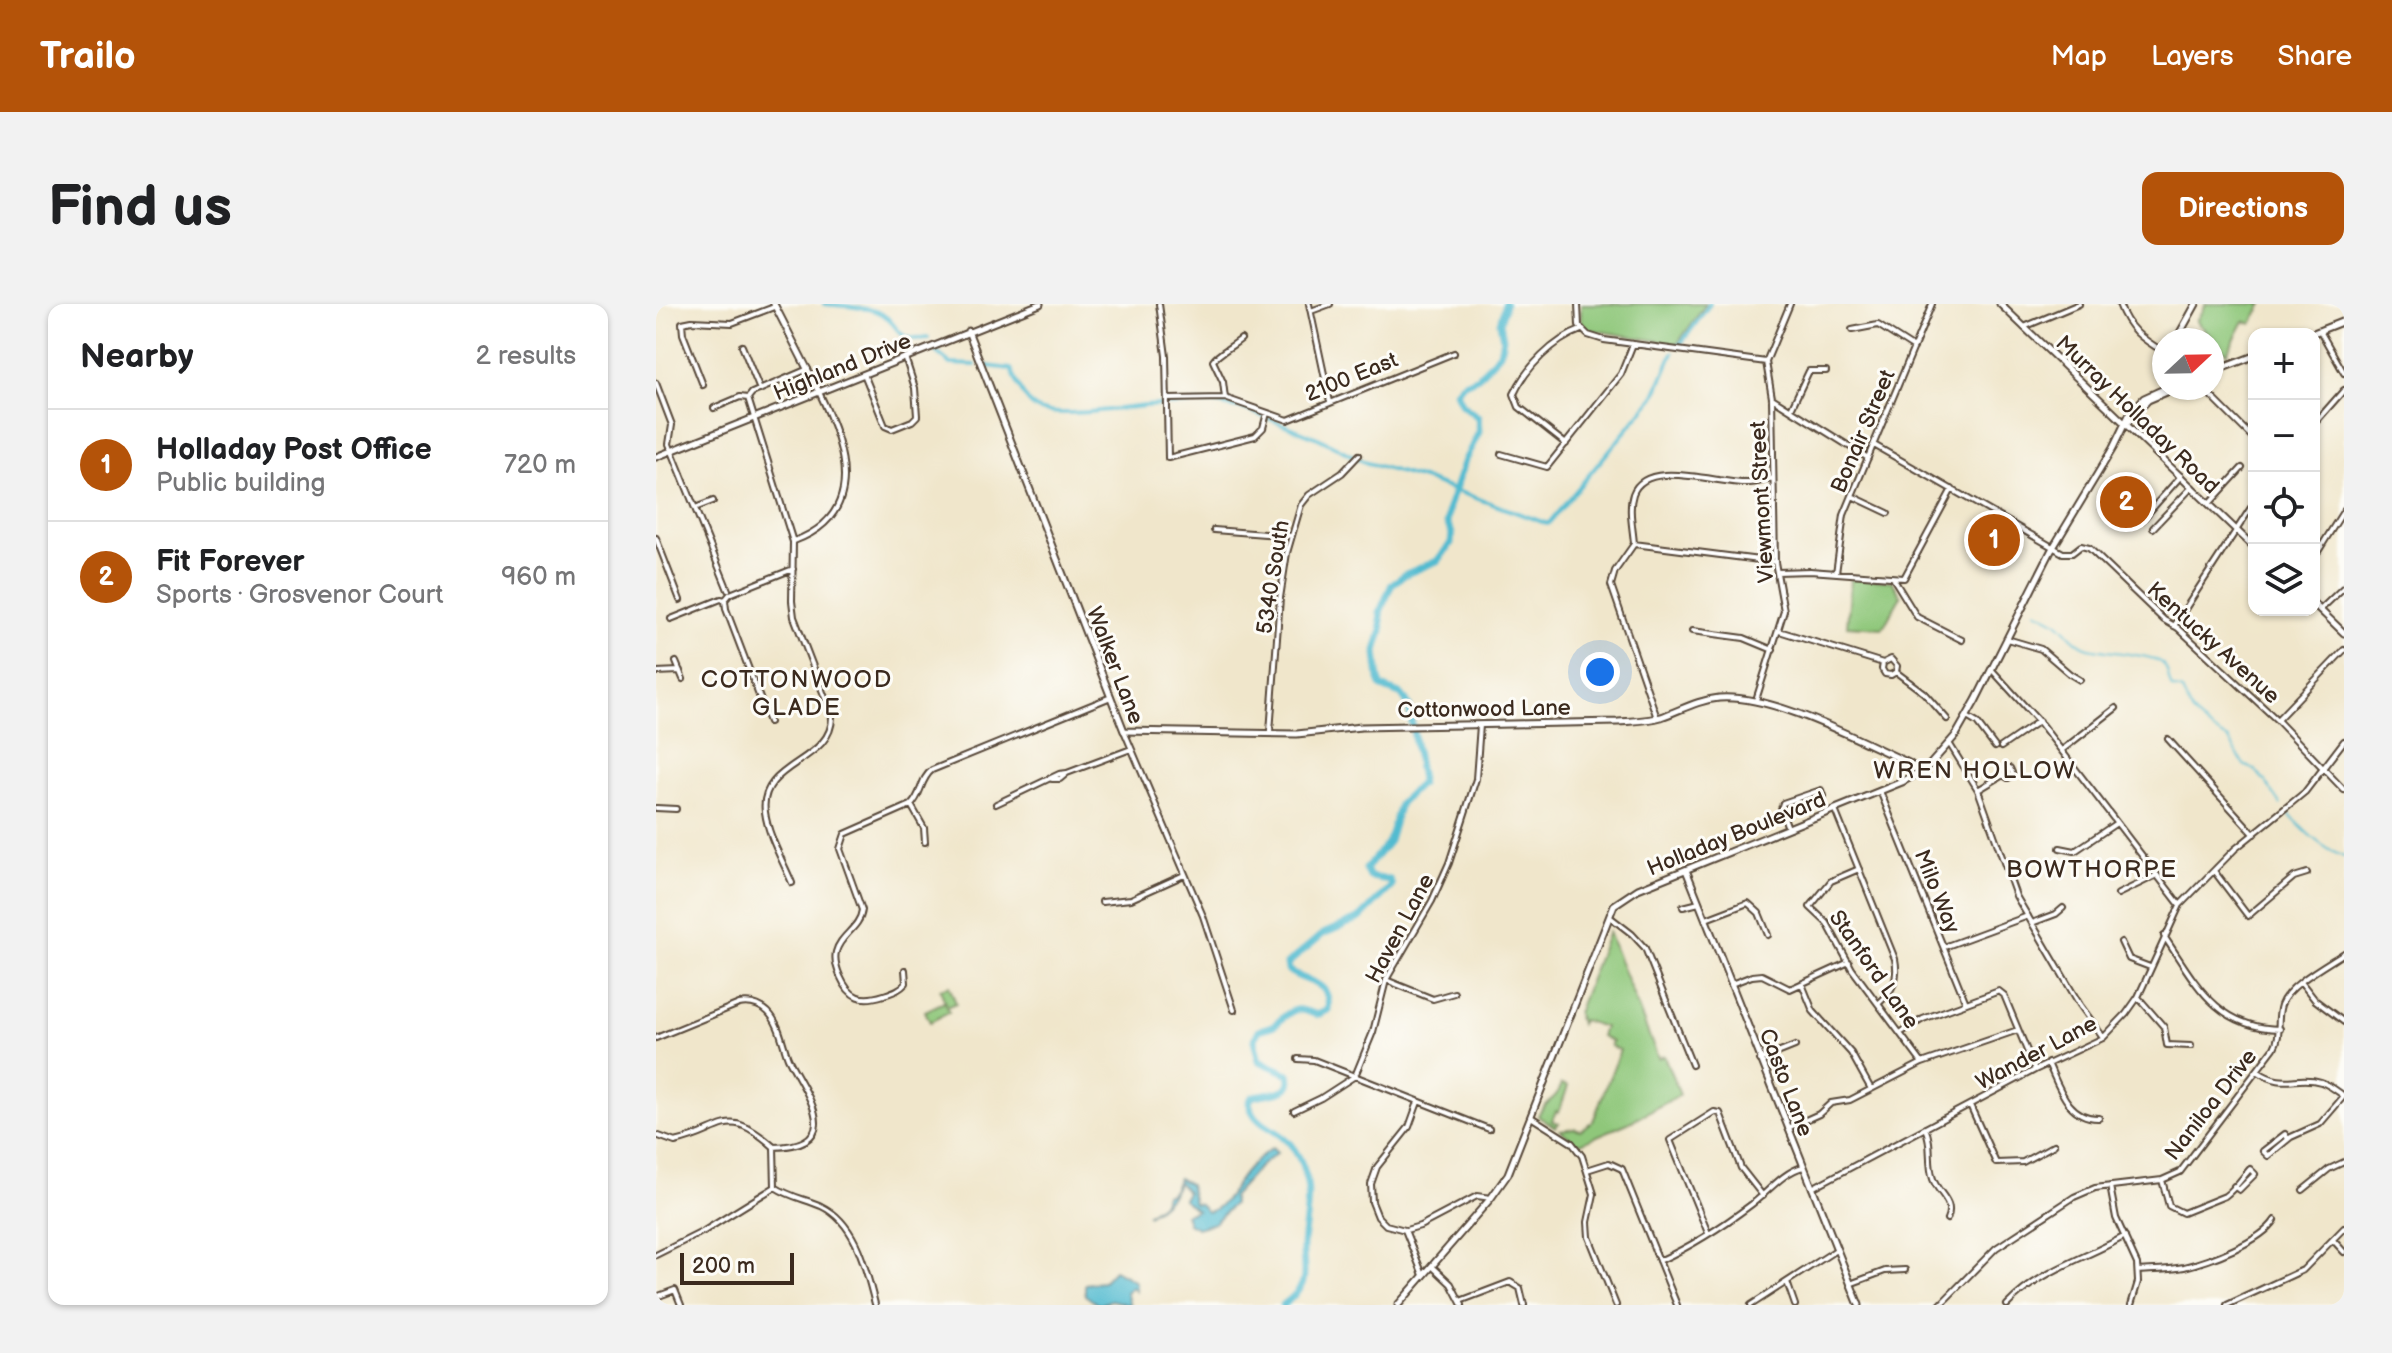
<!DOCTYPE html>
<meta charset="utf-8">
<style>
:root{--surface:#fff;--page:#f2f2f2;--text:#202124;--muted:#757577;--line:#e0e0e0;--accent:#b45309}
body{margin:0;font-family:"Balsamiq Sans",sans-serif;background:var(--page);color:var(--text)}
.controls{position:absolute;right:24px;top:24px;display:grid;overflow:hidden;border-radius:16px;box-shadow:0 2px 6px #0004}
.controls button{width:72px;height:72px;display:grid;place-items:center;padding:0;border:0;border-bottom:2px solid var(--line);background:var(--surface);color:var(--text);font:40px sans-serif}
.compass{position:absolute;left:1496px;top:24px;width:72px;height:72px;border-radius:50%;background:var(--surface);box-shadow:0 2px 6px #0004;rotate:68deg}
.scale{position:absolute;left:24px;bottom:20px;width:114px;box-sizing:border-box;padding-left:8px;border:4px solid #3b2a1e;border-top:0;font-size:22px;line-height:28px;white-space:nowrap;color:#3b2a1e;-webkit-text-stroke:6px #fdfcf7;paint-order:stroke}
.you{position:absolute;left:944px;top:368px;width:28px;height:28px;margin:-20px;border:6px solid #fff;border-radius:50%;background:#1a73e8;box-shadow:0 0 0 12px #1a73e833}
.badge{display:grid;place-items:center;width:52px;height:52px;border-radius:50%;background:var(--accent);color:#fff;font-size:26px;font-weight:700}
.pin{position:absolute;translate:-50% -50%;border:4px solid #fff;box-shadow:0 2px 8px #0006}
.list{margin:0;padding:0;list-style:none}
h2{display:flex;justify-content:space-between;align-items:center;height:104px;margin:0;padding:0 32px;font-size:34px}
h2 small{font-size:26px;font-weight:400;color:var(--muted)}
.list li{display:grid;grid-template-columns:52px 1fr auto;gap:24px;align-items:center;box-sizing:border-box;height:112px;padding:0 32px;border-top:2px solid var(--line)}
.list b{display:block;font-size:30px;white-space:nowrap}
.list p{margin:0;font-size:26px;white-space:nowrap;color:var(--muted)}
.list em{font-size:26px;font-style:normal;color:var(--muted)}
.icon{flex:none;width:44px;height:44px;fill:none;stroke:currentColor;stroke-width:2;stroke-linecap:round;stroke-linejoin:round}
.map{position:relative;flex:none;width:1688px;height:1001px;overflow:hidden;border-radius:16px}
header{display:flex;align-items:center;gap:48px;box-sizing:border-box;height:112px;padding:0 40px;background:var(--accent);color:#fff}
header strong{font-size:38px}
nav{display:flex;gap:44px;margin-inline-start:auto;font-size:28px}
.intro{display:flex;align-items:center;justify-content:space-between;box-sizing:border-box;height:192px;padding:0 48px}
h1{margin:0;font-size:56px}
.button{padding:20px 36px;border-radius:16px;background:var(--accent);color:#fff;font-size:28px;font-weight:700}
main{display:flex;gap:48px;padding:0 48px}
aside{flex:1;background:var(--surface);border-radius:16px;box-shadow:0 2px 6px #0004}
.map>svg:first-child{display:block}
.green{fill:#8fc77a;stroke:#65784c;stroke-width:2}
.water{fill:#52bbd0;stroke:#467277;stroke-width:2}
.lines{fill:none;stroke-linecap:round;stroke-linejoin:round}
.stream{stroke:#52bbd0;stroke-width:2}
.canal{stroke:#52bbd0;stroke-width:4}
.river{stroke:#52bbd0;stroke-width:7}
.street-casing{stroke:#564638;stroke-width:8}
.secondary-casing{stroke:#564638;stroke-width:9}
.street{stroke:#fff;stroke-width:4}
.secondary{stroke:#fff;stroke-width:5}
.labels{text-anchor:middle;stroke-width:6;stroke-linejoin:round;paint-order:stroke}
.street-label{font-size:22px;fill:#3b2a1e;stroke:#fdfcf7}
.neighbourhood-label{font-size:24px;letter-spacing:2px;fill:#3b2a1e;stroke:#fdfcf7}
</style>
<header>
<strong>Trailo</strong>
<nav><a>Map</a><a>Layers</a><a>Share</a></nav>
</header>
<div class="intro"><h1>Find us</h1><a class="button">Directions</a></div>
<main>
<aside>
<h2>Nearby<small>2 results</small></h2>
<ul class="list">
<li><span class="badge">1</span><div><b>Holladay Post Office</b><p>Public building</p></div><em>720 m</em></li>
<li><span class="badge">2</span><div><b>Fit Forever</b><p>Sports · Grosvenor Court</p></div><em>960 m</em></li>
</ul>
</aside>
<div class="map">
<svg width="1688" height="1001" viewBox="0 0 1688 1001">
<rect width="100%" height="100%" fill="#fdfcf7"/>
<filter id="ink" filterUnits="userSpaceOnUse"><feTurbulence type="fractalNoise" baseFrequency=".0125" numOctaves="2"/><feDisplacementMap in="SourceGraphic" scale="16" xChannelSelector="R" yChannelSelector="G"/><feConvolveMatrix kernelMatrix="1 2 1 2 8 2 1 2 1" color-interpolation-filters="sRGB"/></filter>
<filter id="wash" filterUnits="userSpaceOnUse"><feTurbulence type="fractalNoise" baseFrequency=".006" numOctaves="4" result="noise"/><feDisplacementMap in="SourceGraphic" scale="32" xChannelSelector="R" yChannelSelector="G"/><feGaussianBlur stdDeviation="1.8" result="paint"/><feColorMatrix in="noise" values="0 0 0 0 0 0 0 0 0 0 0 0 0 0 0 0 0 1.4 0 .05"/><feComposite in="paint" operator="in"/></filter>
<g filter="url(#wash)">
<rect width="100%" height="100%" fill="#f0e6cb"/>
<path class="green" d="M925,0H1050L1021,40L930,25L925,19Z
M1550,0H1607L1596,20L1588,17L1571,49L1540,17Z
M1195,275L1236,277L1245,292L1227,324L1191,322Z
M952,628L1002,754L1008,752L1024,791L972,819L922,840L904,826L919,824L924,826L937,817L964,746L954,742L956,737L945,732L948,723L926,716L924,720L921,709Z
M293,682L300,699L290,703L293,708L274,718L269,707L288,698L290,701L284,685Z
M906,780L912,782L903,808L900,807L896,817L903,819L899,823L882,812C888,796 899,799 906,780Z"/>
<path class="water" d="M616,844L621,849L603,863L576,893L577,900L558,919L541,924L532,919L529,910L541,906L527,895L531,888L522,878C519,891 503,905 491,911L507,898L509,890H513L518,885L522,874L533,880L538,899L544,900L551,908C571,904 578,879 591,866C598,858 607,850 616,844Z
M458,966L480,978V987L476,983L470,988L474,1001L455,996L443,1001L429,991V980L447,978Z"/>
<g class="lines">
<path class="stream" d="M1380,307C1387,311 1396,314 1402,319C1412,327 1417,338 1430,343C1446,349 1500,349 1508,361C1513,367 1512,377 1516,384L1526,387L1537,410L1556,426L1573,436L1588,461L1599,466L1609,477L1625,501
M1631,508C1648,527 1665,544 1688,553"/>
<path class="canal" d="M168,0C184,2 204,2 219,7C245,15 235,40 272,34
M1023,42L1054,0
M280,48L295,60L319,61
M331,62L355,65C361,77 367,95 378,103C398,118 480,100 509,101
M513,101L556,99L588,105L662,134L711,159L770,176L892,220L998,93L1017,49"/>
<path class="river" d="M627,1001C635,995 644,987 647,978C650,966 646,953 647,941C650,905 660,879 638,845C626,825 598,824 593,798L596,793C611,787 639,793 633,770L603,757L598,736L603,726C609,724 616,723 621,719C638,704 639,702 661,711L672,706C676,674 648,680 632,666L631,660L667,630L704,614L736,582L734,576L714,573L710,565L733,537L744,499L764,480L765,476L753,402L746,391L726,383L723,376L720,347L726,326L724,308L736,280L750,270L781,257L795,239L796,229L791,219L793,202L809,156L823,128L822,113L806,101L800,88L808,79L822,73L844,49L847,34L844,19L849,0"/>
</g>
</g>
<g filter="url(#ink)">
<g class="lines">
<g class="street-casing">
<path id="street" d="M503,0L510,52L512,154L599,132L607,124L611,109
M653,0L674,98
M922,0L923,22L932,31L948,36L1110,58
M1463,0C1472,25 1486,35 1508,48
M655,7L674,0
M1368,23L1423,0
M1196,26L1222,21L1258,44
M1664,27L1688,69
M86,42L104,86
M208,70L229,122L236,125L256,117L261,112L259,84L249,53
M0,79L16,121L13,140L72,286
M47,81L27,30L26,19L36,17L76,19L118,3
M1547,84L1598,135
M92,94L137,238L136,297L138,313L176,412C177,459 102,458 109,508C112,532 127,557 136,579
M92,94L96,89L152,65
M569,94L567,78L557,57C561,50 577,42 585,35
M1116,94L1212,154
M511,95L569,94L632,116L798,49
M58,104L84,93L92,94
M1135,105L1153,67H1170
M1658,120L1688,86
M910,140L863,103L858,90C870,64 897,36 925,26
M1218,141L1407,249H1416L1425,242L1433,244L1508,316L1522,324L1621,416L1688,486
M845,150L891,163L965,70L977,40
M1196,192L1232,209
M1553,200L1586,164
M39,204L57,197
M1486,216L1525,172
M1497,224L1536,183
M558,226L636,232
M0,234L24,296
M138,237C212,210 189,142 163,88
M978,240C977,224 972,205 977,190C990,153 1064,181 1093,179C1101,179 1109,176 1117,174
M978,240L959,267L955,281L1001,414
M978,240L1119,258
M1658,254L1688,206
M1121,268L1154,267L1248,274L1296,185
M1180,269L1188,211L1276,0
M1237,274L1261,313L1306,336
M69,296L70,305L113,418
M1664,306L1688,283
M15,315L65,295L69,296L74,290L137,265
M1518,322L1598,199
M1036,327L1088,334L1117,346
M1123,327L1227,359L1235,355L1241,362L1240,368L1235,371L1229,370L1226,365L1227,359
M1351,335L1385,345L1414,370L1424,376
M20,358L27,375
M1336,366L1385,420L1524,601
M0,368L24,367
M1240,368L1268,389L1291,415
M1100,396L1128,307L1119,258L1116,94L1110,58L1134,0
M1311,413L1321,419L1339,443
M1621,416L1688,346
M468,427L547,612L578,706
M614,428L624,294L631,249L645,201L653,191L686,169L703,151
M1512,435L1598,530
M1293,439L1322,486L1360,592L1424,701L1447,733
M1345,443L1383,417
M1406,446L1460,404
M396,475H404L411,469
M1322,486L1347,471L1351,465L1354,464L1357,471L1352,474L1347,471
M1224,487L1310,699
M340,500L403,470L411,469L475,445
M255,501L268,524L269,538
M0,504L20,505
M1179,506L1239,655C1243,675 1237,687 1222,700
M1132,524L1125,505L1127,499L1165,486L1167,492
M1404,544L1419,547L1459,520
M1203,565L1175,577L1154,603L1171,619L1196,665L1266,759
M1558,567L1592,612L1638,573L1651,569
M1462,590L1499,572
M446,598L475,595L528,571
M1027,603L1043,599
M954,613L976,630L989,644L1036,761
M1050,615L1092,599L1103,609L1112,631
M1376,619L1400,610L1407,604
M1508,632C1539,678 1560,724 1624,725
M1465,638L1473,655L1494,663
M1288,643L1372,612
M249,666L250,679C244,686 237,688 228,691C206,698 194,695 184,672C181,665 178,656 180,648C184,631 204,624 206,606L184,545L189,530L255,501C266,491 264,475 276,466L455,393
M730,676L777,695L798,689
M1645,678L1659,696L1688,718
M1075,680L1096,672L1106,671L1134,685L1193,658
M1146,680L1157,707L1195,749L1215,785
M1482,693L1508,723L1511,741L1535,742
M1244,729L1267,715L1343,687L1348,691L1379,766
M0,734L83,700C94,698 103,700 112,708C124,720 126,739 132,754C148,788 193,841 118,843
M642,755L658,756L833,825
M1104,756L1139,742
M1392,759C1403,783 1412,815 1443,814
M1601,767C1629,786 1640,770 1665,778C1674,781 1681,787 1688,792L1664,820L1635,833L1612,852L1607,847L1629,830L1632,835
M762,798L753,823L721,863L715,880L716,898L722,913L730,921L749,926L767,971
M1314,801L1340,859L1367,858L1398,841
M638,807L665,794L699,772L717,728L730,676L776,597L793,559L820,475L824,421
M875,813L916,839L926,852L938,890L932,918L933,933L960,1001
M1132,824L1163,810L1175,799L1194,796L1266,759L1362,726
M1269,824C1277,840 1271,859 1277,875C1282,890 1299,897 1291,915
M0,831L19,838C70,827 69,800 118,843L119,883
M931,866L953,859L966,865L1021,1001
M1506,876L1513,902L1527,909L1569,892C1579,885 1586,874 1594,865L1599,870L1583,886L1578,882
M1454,882L1460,914L1481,960L1482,978L1475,1001
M119,883C134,893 149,895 165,902C201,919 210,966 219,1000
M1156,884L1379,766L1447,734L1470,710L1482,693L1524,601L1579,545L1649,488L1688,437
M1647,886L1673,865L1688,858
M750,926L764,922L821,892L835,894
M1052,929L1014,836L1058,808L1064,809L1085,864L1107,892
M1677,936L1688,948
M0,951L48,927L119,883
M1003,957C1036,942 1067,922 1096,900C1112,888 1127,868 1147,863
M777,963L795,980L806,1001
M1482,967C1497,966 1513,966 1528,963C1553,957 1605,938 1619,916
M1131,978L1139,1001
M1194,980L1229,967L1249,966
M0,993L19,986L25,1001
M804,997L854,978L864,984L868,1001
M1095,1001L1180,946
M1284,1001L1340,944L1418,893L1439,884L1506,876L1524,868L1618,744C1626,730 1620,716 1625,701C1632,681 1670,661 1688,649
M1351,1001C1384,966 1429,955 1469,932
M1571,1001L1647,966L1688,924"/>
</g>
<g class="secondary-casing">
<path id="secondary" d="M118,0L163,88
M1344,0L1598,243
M312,27L468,427L641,430L705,423L962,418C976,417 992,417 1005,413C1025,406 1042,396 1063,394C1118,390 1202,436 1253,459L1265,469
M1655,30L1688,17
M1520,36L1540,0
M1556,68L1598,52
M1471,119L1492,96L1520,84
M0,153L384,0
M1658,300L1688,329
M1030,566L1203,1001
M742,1001L835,894L852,870L958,601L982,585L1246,478L1271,464L1300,431L1320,396L1395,247L1457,144L1473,111L1488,94L1510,84"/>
</g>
<use href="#street" class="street"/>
<use href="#secondary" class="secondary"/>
</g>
</g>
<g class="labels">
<g class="street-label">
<text transform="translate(186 62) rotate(-22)" y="8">Highland Drive</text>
<text transform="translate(695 72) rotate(-22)" y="8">2100 East</text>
<text transform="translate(1482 110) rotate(44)" y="8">Murray Holladay Road</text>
<text transform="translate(1206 127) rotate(-67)" y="8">Bonair Street</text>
<text transform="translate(1105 198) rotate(-93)" y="8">Viewmont Street</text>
<text transform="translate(616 273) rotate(-81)" y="8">5340 South</text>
<text transform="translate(1558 338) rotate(42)" y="8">Kentucky Avenue</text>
<text transform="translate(460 361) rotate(69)" y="8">Walker Lane</text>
<text transform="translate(828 404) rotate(-1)" y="8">Cottonwood Lane</text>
<text transform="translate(1080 529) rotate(-22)" y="8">Holladay Boulevard</text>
<text transform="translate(1282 587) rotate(68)" y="8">Milo Way</text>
<text transform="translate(743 624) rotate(-62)" y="8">Haven Lane</text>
<text transform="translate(1219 665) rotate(55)" y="8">Stanford Lane</text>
<text transform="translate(1380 748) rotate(-28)" y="8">Wander Lane</text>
<text transform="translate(1131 778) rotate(69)" y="8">Casto Lane</text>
<text transform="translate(1554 800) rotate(-52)" y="8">Naniloa Drive</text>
</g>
<g class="neighbourhood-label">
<text x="141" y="383">COTTONWOOD<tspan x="141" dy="28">GLADE</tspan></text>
<text x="1319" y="474">WREN HOLLOW</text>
<text x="1436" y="573">BOWTHORPE</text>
</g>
</g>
</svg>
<div class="controls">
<button>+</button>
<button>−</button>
<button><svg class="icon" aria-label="locate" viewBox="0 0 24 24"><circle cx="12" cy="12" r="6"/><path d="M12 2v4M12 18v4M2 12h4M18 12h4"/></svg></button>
<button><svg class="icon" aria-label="layers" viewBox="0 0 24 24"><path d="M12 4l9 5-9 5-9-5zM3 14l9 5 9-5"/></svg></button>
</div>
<svg class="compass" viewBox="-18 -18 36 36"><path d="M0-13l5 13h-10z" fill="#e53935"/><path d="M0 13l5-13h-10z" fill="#757577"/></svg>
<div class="scale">200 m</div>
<div class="you"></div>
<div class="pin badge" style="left:1338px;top:236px">1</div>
<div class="pin badge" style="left:1470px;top:198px">2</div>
</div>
</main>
